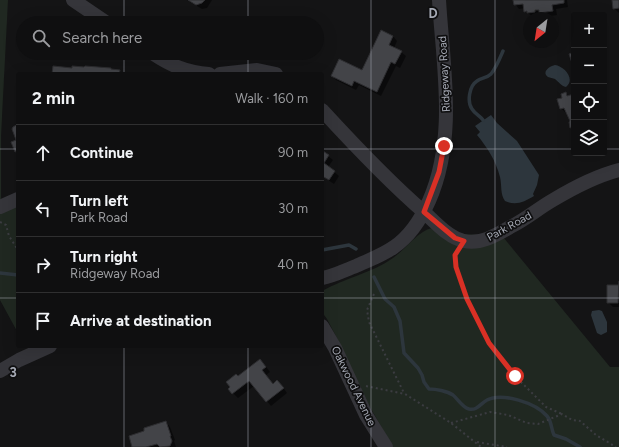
<!DOCTYPE html>
<meta charset="utf-8">
<style>
:root{--surface:#0f0f10;--page:#1d1d1e;--text:#f1f3f6;--muted:#9b9c9f;--line:#2f2f30}
body{margin:0;font-family:Figtree,sans-serif;background:var(--page);color:var(--text)}
.controls{position:absolute;right:12px;top:12px;display:grid;overflow:hidden;border-radius:4px;box-shadow:0 4px 16px #0002}
.controls button{width:36px;height:36px;display:grid;place-items:center;padding:0;border:0;border-bottom:1px solid var(--line);background:var(--surface);color:var(--text);font:20px sans-serif}
.compass{position:absolute;left:523px;top:12px;width:36px;height:36px;border-radius:50%;background:var(--surface);box-shadow:0 4px 16px #0002;rotate:210deg}
.stop{position:absolute;width:12px;height:12px;margin:-9px;border:3px solid #d93025;border-radius:50%;background:#fff}
.stop.end{background:#d93025;border-color:#fff;box-shadow:0 1px 4px #0008}
.list{margin:0;padding:0;list-style:none}
h2{display:flex;justify-content:space-between;align-items:center;height:52px;margin:0;padding:0 16px;font-size:17px}
h2 small{font-size:13px;font-weight:400;color:var(--muted)}
.list li{display:grid;grid-template-columns:26px 1fr auto;gap:12px;align-items:center;box-sizing:border-box;height:56px;padding:0 16px;border-top:1px solid var(--line)}
.list b{display:block;font-size:15px;white-space:nowrap}
.list p{margin:0;font-size:13px;white-space:nowrap;color:var(--muted)}
.list em{font-size:13px;font-style:normal;color:var(--muted)}
.icon{flex:none;width:22px;height:22px;fill:none;stroke:currentColor;stroke-width:2;stroke-linecap:round;stroke-linejoin:round}
.map{position:relative;flex:none;width:619px;height:447px;overflow:hidden}
.search{position:absolute;background:var(--surface);box-shadow:0 4px 16px #0002;left:16px;top:16px;width:308px;height:44px;display:flex;align-items:center;gap:10px;box-sizing:border-box;padding:0 14px;border-radius:22px;color:var(--muted);font-size:15px}
.panel{position:absolute;background:var(--surface);box-shadow:0 4px 16px #0002;left:16px;top:72px;width:308px;height:276px;border-radius:4px}
.map>svg:first-child{display:block}
.green{fill:#202821}
.water{fill:#2d363d}
.shadow{fill:#0007}
.lines{fill:none;stroke-linecap:round;stroke-linejoin:round}
.stream{stroke:#2d363d;stroke-width:3.5}
.building{fill:#434448;stroke:#2e2e31}
.path{stroke:#3b3c41;stroke-width:2;stroke-dasharray:2 3;stroke-linecap:butt}
.minor{stroke:#35353a;stroke-width:14}
.route{stroke:#d93025;stroke-width:5}
.grid{fill:none;stroke:#a6aab5;stroke-width:1;stroke-opacity:0.55}
.labels{text-anchor:middle;stroke-width:3.5;stroke-linejoin:round;paint-order:stroke}
.street-label{font-size:11px;fill:#a6aab5;stroke:#0f0f10}
.grid-label{font-size:13px;text-anchor:middle;font-weight:bold;fill:#a6aab5;stroke:#0f0f10;stroke-width:3.5;stroke-linejoin:round;paint-order:stroke}
</style>
<div class="map">
<svg width="619" height="447" viewBox="0 0 619 447">
<rect width="100%" height="100%" fill="#141415"/>
<path class="green" d="M0,0H8L1,136V200L0,201Z
M18,204V333L0,300V212Z
M432,228L439,232L503,237L610,367H619V447H393L366,400L338,340L327,319L322,312V291C345,278 372,273 393,258C406,249 418,231 432,228Z"/>
<path class="water" d="M555,65C564,66 576,79 566,87C561,86 559,82 555,79C553,78 550,78 548,77C541,72 550,66 555,65Z
M491,115L497,123L517,141L539,175L537,185L533,194L534,196C524,202 516,206 505,201C500,194 502,185 500,177C496,161 487,147 477,135L480,132L475,126Z
M599,310L602,311L607,322V332L601,335L597,333L591,315L592,311Z"/>
<path class="shadow" d="M187,0H212L207,8L202,9Z
M514,0H567L568,7L556,9L557,15L544,17L541,14L539,15V16L533,17L525,11V8L519,9L515,4Z
M613,0H619V13L614,8Z
M393,36L397,41L394,48L401,52L406,56L400,68L396,66L381,96L359,85L356,90L336,80L332,76L362,72Z
M566,93L569,96L574,95V132L571,127V122L567,112L566,113L561,108Z
M323,152L333,160L328,167L339,176L334,184L322,176Z
M608,286H619V307H613L608,302Z
M264,364L270,372L266,375L273,385L282,386L287,393L271,406L254,386L238,398L229,389L238,377Z
M166,422L170,427L175,440L174,441L176,447H133L145,432Z"/>
<g class="lines">
<path class="stream" d="M483,120C480,116 475,114 472,109C467,102 469,86 477,81C481,78 487,78 491,74C496,68 500,58 503,51
M322,250L349,245L356,249
M0,273L18,275
M374,277L385,299L394,307L400,321L404,353L418,368L422,375L424,382L429,389C436,389 447,391 453,395C458,399 462,407 469,409C477,411 481,403 487,400C502,392 536,403 547,416C552,422 551,429 554,435L566,439L580,447"/>
</g>
<path class="building" d="M188,0H205L202,3L196,5Z
M513,0H564V3L552,5L553,11L539,13V10H535V12L527,13V11L524,12L523,4L514,5Z
M612,0H619V8L613,9Z
M381,30L393,36L389,45L402,51L395,64L391,62L377,92L354,81L352,86L331,76L339,59L362,70Z
M574,52V65L573,66L569,54Z
M53,66L72,68V66L84,67L85,66L111,68V69L120,70L119,74H121H52Z
M566,92L567,96L574,94V135L572,127L570,128L569,122L570,121L564,108L560,109L557,99L562,98L561,94Z
M18,124V153L17,151L15,152L11,142L16,140L12,129L13,127Z
M323,151L329,155L324,163L335,171L329,180L322,176Z
M619,281L618,303H607V285H619Z
M260,359L266,367L262,370L273,384L277,380L284,388L266,402L249,381L232,394L228,389L230,387L226,382L236,374L238,376Z
M166,421L171,436H170L172,441L170,446L160,447L157,444L146,447H132L129,436L144,431V428Z"/>
<g class="lines">
<path class="path" d="M0,222L6,225L9,236L18,250
M457,251L455,255V267L467,299L489,343L515,376L546,407L562,414
M374,294L367,310L369,322L404,393
M366,386L405,394L451,423L481,447
M451,423L490,412L508,415L527,423L538,424L562,414L572,420L580,421L596,435L616,447
M477,442L507,447"/>
<path class="minor" d="M73,0L107,23
M152,53C170,65 187,73 209,74
M220,74L257,70L276,74
M322,110C355,146 388,181 425,213C436,223 449,238 464,241C481,245 498,234 512,226C526,219 539,208 553,200C573,188 596,176 619,170
M0,207L18,199
M322,278C334,276 345,270 356,266C369,260 383,255 394,247C410,236 421,219 429,201C457,137 443,67 439,0
M322,326L335,348L366,415L386,447
M0,371L19,360L50,346"/>
</g>
<g class="lines">
<path class="route" d="M444,146L439,172L424,212L455,238L464,241L455,255L456,267L467,299L489,343L515,376"/>
</g>
<path class="grid" d="M124,0V23M248,0V23M371,0V447M495,0V447M124,53V74M248,53V74M0,149H18M322,149H574M604,149H619M0,298H18M322,298H619M124,346V447M248,346V447"/>
<g class="labels">
<g class="street-label">
<text transform="translate(444 74) rotate(-93)" y="4">Ridgeway Road</text>
<text transform="translate(509 226) rotate(-29)" y="4">Park Road</text>
<text transform="translate(354 386) rotate(64)" y="4">Oakwood Avenue</text>
</g>
</g>
<g class="grid-label">
<text x="433" y="18">D</text>
<text x="13" y="377">3</text>
</g>
</svg>
<div class="controls">
<button>+</button>
<button>−</button>
<button><svg class="icon" aria-label="locate" viewBox="0 0 24 24"><circle cx="12" cy="12" r="6"/><path d="M12 2v4M12 18v4M2 12h4M18 12h4"/></svg></button>
<button><svg class="icon" aria-label="layers" viewBox="0 0 24 24"><path d="M12 4l9 5-9 5-9-5zM3 14l9 5 9-5"/></svg></button>
</div>
<svg class="compass" viewBox="-18 -18 36 36"><path d="M0-13l5 13h-10z" fill="#e53935"/><path d="M0 13l5-13h-10z" fill="#9b9c9f"/></svg>
<div class="stop" style="left:515px;top:376px"></div>
<div class="stop end" style="left:444px;top:146px"></div>
<div class="search"><svg class="icon" aria-label="search" viewBox="0 0 24 24"><circle cx="10" cy="10" r="6"/><path d="M15 15l6 6"/></svg>Search here</div>
<section class="panel">
<h2>2 min<small>Walk · 160 m</small></h2>
<ul class="list">
<li><svg class="icon" aria-label="ahead" viewBox="0 0 24 24"><path d="M12 20V5M6 11l6-6 6 6"/></svg><div><b>Continue</b></div><em>90 m</em></li>
<li><svg class="icon" aria-label="left" viewBox="0 0 24 24"><path d="M17 20v-9H6M10 6l-5 5 5 5"/></svg><div><b>Turn left</b><p>Park Road</p></div><em>30 m</em></li>
<li><svg class="icon" aria-label="right" viewBox="0 0 24 24"><path d="M7 20v-9h11M14 6l5 5-5 5"/></svg><div><b>Turn right</b><p>Ridgeway Road</p></div><em>40 m</em></li>
<li><svg class="icon" aria-label="arrive" viewBox="0 0 24 24"><path d="M6 21V4h12l-3 4 3 4H6"/></svg><div><b>Arrive at destination</b></div></li>
</ul>
</section>
</div>
